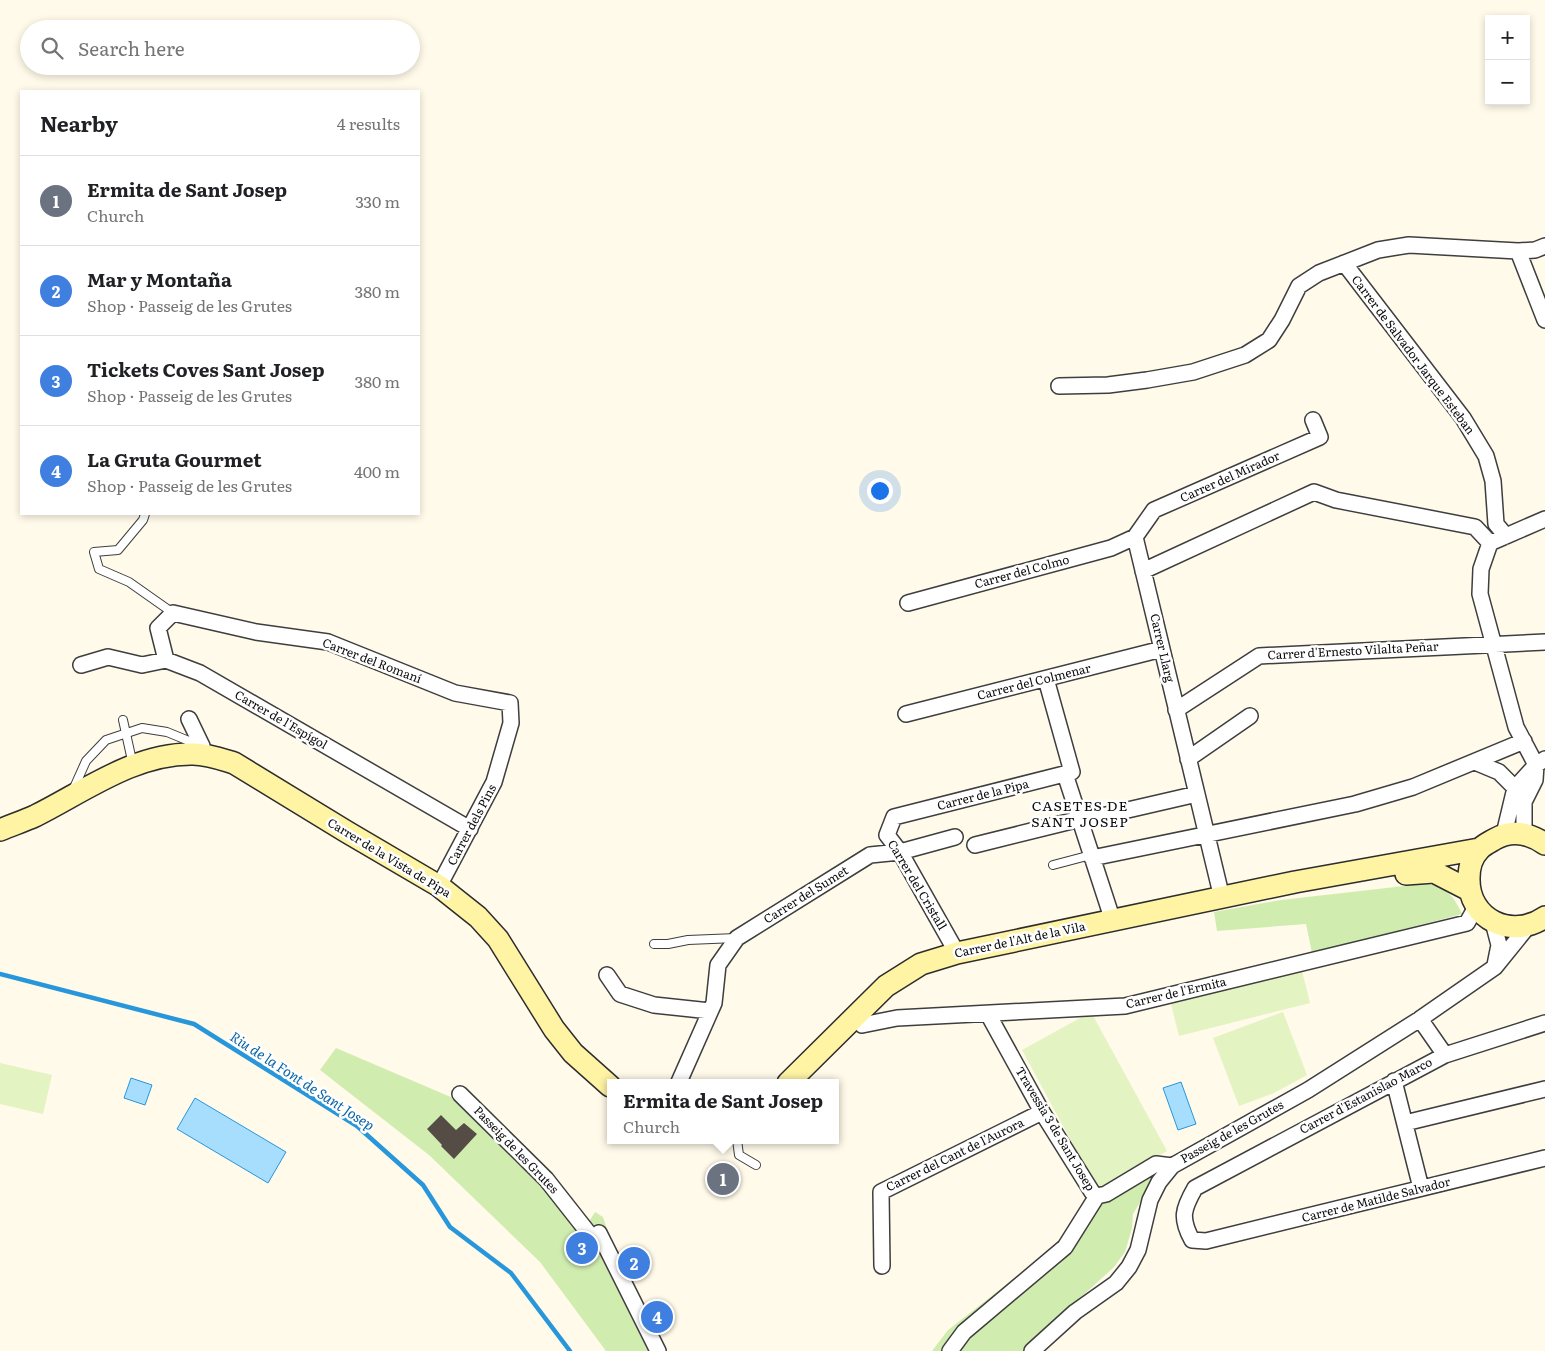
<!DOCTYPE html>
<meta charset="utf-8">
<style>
:root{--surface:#fff;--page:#f6f6f6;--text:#202124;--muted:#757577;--line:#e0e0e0;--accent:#7c3aed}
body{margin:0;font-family:Literata,serif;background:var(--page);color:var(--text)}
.controls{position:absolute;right:15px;top:15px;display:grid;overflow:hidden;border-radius:0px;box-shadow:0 2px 8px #0003}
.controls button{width:45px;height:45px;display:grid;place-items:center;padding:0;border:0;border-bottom:1px solid var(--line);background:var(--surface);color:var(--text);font:25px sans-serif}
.you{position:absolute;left:879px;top:490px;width:18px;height:18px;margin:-12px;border:4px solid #fff;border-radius:50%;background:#1a73e8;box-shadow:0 0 0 8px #1a73e833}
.badge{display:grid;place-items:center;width:32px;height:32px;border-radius:50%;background:var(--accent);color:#fff;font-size:16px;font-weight:700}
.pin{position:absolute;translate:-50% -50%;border:2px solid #fff;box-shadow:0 1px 5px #0006}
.popup{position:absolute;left:607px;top:1079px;width:232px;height:65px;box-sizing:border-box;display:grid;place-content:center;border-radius:0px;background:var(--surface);filter:drop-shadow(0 1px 4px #0005);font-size:16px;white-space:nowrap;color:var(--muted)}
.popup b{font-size:19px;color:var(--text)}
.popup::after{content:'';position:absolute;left:50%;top:100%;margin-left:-10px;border:10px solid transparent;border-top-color:var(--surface)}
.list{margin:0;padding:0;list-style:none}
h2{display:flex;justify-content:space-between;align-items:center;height:65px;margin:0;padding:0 20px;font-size:21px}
h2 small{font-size:16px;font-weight:400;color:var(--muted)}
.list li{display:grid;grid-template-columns:32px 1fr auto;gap:15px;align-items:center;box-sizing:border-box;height:90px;padding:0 20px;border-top:1px solid var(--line)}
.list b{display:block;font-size:19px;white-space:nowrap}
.list p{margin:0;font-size:16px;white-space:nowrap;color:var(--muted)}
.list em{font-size:16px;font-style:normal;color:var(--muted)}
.icon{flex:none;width:28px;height:28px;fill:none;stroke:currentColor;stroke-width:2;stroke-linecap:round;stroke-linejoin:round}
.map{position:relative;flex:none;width:1545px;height:1351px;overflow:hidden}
.search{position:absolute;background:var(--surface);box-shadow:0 2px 8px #0003;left:20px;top:20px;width:400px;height:55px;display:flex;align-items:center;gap:12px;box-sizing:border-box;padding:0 18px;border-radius:28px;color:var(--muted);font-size:19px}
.panel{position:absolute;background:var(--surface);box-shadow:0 2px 8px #0003;left:20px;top:90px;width:400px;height:425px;border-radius:0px}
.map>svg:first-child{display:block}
.green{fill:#d0edaf}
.pitch{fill:#e3f3c1}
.water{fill:#a7defd;stroke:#2796db}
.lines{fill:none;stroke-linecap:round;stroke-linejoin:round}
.stream{stroke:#2796db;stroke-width:4.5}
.building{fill:#554c46}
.lane-casing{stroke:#3e3e3e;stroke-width:10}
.street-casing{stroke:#3e3e3e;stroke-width:18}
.secondary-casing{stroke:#2d2d2d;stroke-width:24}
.lane{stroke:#fff;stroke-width:8}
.street{stroke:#fff;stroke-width:15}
.secondary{stroke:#fff3a4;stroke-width:21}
.labels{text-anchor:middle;stroke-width:5;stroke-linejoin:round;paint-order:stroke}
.street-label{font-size:12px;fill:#0b0b0b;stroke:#fff}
.neighbourhood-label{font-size:14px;letter-spacing:1px;fill:#0b0b0b;stroke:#fff}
.water-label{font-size:14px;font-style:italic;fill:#0965a8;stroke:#fff}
</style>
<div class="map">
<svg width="1545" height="1351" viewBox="0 0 1545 1351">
<rect width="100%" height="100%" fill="#fffae9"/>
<path class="green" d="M1422,884C1445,884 1453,895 1462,914L1312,953L1306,924L1217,931L1214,912L1281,900Z
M336,1048L460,1101L585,1228L595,1212L603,1217L608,1232L664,1351H606L540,1262L429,1155L320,1070Z
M1160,1169L1133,1214L1132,1228L1125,1252L1114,1267L1022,1351H932L948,1330L1061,1242L1088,1197Z"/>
<path class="pitch" d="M1302,971L1310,1003L1179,1036L1171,1004Z
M1091,1012L1167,1151L1097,1189L1022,1050Z
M1283,1012L1307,1075L1274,1093L1239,1106L1213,1038Z
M0,1063L52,1075L43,1114L0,1104Z"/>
<path class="water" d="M131,1078L152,1085L145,1105L124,1098Z
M1181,1082L1196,1124L1178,1130L1163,1088Z
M195,1098L286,1152L268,1183L177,1129Z"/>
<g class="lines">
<path class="stream" d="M0,974L194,1024L357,1126L423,1185L450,1227L511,1273L570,1351"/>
</g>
<path class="building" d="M441,1115L456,1130L464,1123L477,1134L454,1159L441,1146L442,1145L427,1129Z"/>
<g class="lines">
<g class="lane-casing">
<path id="lane" d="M145,514L143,520L118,550L94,552L99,569L129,582L173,613
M123,720L133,765
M73,790L86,761L106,740L142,728L167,732L201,746
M1053,865L1091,855
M654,944H668L688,940L736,938
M737,1140L739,1155L756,1165"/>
</g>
<g class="street-casing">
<path id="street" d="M1518,251L1545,320
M1344,263L1463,418L1486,456L1493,481L1496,524L1506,536
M1059,386L1108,385L1147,380L1193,372L1245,355L1269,340L1282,320L1299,286L1319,273L1378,250L1409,245L1518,251L1535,250L1545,246
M1135,537L1222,898
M1490,543L1481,569L1480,594L1516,727L1536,765L1535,780L1524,802V833
M1143,571L1314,492L1336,500L1475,527L1490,543L1545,519
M908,603L1111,548L1135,537L1154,510L1320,437L1313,420
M166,660L158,628L173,613L256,632L328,642L455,693L510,703L511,723L494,782L439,886
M81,665L108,657L142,665L166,660L200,673L470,829
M1176,710L1259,656L1545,642
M906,714L1162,649
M189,719L202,746
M1188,759L1250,716
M1475,762L1499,772L1515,788
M1065,774L1113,921
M1080,821L1197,794
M1504,834L1515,788L1536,765L1545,759
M975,845L1080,819
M1092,858L1355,804L1413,787L1524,741
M1493,922L1499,945L1495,965
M957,953L900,852L887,835L894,817L1072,772L1046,679
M607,975L620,994L654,1005L710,1011
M988,1014L1042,1112L1092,1192L1097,1196
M1420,1019L1445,1055
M1545,1023L1445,1055L1195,1188C1183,1209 1180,1218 1192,1240L1206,1241L1545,1158
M862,1025L897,1018L1125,1006L1467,923L1476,907
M1394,1081L1421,1188
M679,1082L714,1003L718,965L737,938L870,855L900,852L955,837
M460,1094L546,1179L594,1240L599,1233L658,1351
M1405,1123L1545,1089
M1097,1196L1106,1194L1156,1164L1172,1166
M882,1266L881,1192L1042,1112
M950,1351L964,1332L1065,1247L1097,1196
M1032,1351L1075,1312L1116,1283L1129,1267L1138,1250L1150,1200L1159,1182L1172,1166L1308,1090L1420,1019L1495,967L1529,925"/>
</g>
<g class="secondary-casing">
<path id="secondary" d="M0,830C12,825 24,821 35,816C85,791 135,753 193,754C207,754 221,759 234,763L347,832L439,886L478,917L498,939L554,1029L573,1053L610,1086
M1545,844C1529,833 1512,829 1495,839C1490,842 1483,845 1479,850C1472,857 1469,868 1469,878C1468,920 1512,940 1545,917
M1406,874L1434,872L1469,890
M788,1083L886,986L921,964L957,953L1295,882L1479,849"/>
</g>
<use href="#lane" class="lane"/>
<use href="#street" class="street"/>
<use href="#secondary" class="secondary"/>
</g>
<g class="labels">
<g class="street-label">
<text transform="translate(1413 355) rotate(53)" y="4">Carrer de Salvador Jarque Esteban</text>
<text transform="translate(1230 477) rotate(-24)" y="4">Carrer del Mirador</text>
<text transform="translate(1022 572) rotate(-15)" y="4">Carrer del Colmo</text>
<text transform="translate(1162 648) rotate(77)" y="4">Carrer Llarg</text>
<text transform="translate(1353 651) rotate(-3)" y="4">Carrer d'Ernesto Vilalta Peñar</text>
<text transform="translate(372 661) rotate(21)" y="4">Carrer del Romaní</text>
<text transform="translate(1034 682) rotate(-14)" y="4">Carrer del Colmenar</text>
<text transform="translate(281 720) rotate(30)" y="4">Carrer de l'Espígol</text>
<text transform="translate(983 795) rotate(-14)" y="4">Carrer de la Pipa</text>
<text transform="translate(472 825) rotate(-62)" y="4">Carrer dels Pins</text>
<text transform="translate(389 858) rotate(31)" y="4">Carrer de la Vista de Pipa</text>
<text transform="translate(917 885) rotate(59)" y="4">Carrer del Cristall</text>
<text transform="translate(806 895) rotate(-32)" y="4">Carrer del Sumet</text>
<text transform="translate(1020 940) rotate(-12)" y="4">Carrer de l'Alt de la Vila</text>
<text transform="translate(1176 993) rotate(-13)" y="4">Carrer de l'Ermita</text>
<text transform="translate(1366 1096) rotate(-28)" y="4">Carrer d'Estanislao Marco</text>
<text transform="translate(1055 1129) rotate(59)" y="4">Travessia 3 de Sant Josep</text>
<text transform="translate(1232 1132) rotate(-29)" y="4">Passeig de les Grutes</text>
<text transform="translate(516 1150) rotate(46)" y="4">Passeig de les Grutes</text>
<text transform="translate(955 1155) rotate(-26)" y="4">Carrer del Cant de l'Aurora</text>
<text transform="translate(1376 1200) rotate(-14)" y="4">Carrer de Matilde Salvador</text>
</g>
<g class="neighbourhood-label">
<text x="1080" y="811">CASETES DE<tspan x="1080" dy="16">SANT JOSEP</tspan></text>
</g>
<g class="water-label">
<text transform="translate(302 1081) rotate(33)" y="5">Riu de la Font de Sant Josep</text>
</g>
</g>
</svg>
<div class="controls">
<button>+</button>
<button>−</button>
</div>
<div class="you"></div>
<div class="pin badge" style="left:723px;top:1179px;background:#6b7280">1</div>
<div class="popup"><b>Ermita de Sant Josep</b>Church</div>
<div class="pin badge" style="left:634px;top:1263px;background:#3f7fe0">2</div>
<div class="pin badge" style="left:582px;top:1248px;background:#3f7fe0">3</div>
<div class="pin badge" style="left:657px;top:1317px;background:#3f7fe0">4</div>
<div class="search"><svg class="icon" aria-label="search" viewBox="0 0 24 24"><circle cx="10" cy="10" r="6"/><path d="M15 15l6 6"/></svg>Search here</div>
<section class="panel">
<h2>Nearby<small>4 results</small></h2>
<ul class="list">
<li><span class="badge" style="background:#6b7280">1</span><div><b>Ermita de Sant Josep</b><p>Church</p></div><em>330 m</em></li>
<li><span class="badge" style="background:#3f7fe0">2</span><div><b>Mar y Montaña</b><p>Shop · Passeig de les Grutes</p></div><em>380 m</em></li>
<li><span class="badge" style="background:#3f7fe0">3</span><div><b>Tickets Coves Sant Josep</b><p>Shop · Passeig de les Grutes</p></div><em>380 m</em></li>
<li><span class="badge" style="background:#3f7fe0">4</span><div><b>La Gruta Gourmet</b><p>Shop · Passeig de les Grutes</p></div><em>400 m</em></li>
</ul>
</section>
</div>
